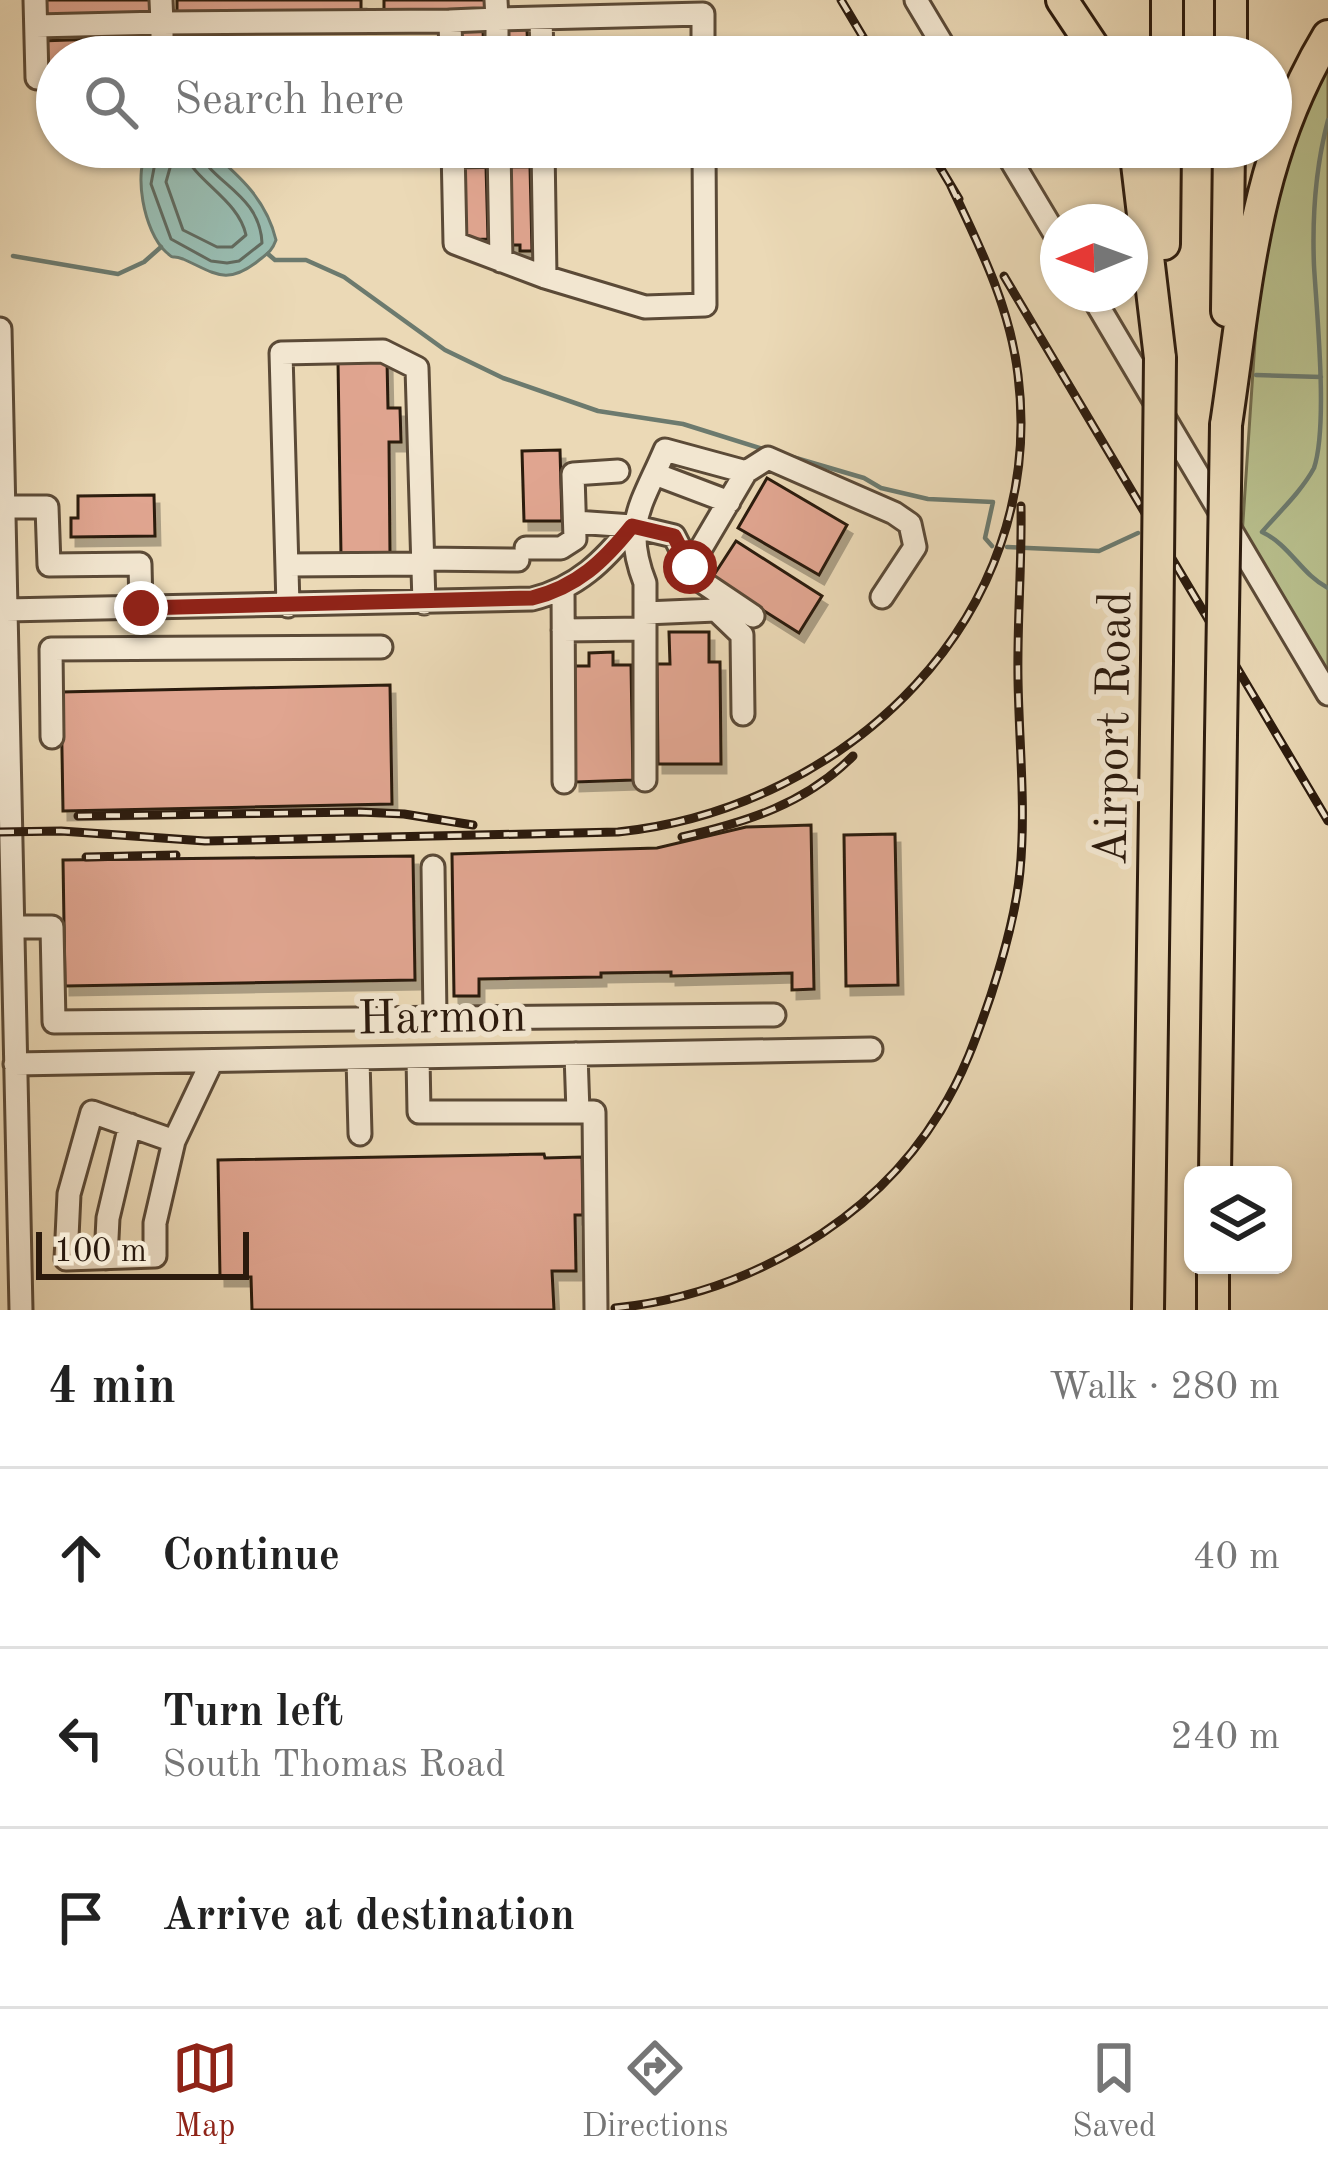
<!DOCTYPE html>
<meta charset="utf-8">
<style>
:root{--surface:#fff;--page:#f6f6f6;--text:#222;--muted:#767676;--line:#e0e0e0;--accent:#8f2418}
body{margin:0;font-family:"Old Standard TT",serif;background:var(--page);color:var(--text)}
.controls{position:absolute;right:36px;bottom:36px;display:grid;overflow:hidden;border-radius:18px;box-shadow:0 3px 9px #0004}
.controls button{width:108px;height:108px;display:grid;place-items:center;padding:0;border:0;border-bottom:3px solid var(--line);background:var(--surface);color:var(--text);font:60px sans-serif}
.compass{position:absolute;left:1040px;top:204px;width:108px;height:108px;border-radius:50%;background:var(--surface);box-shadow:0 3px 9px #0004;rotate:269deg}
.scale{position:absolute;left:36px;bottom:30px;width:213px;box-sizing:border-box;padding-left:12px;border:6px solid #2b1a0d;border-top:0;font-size:33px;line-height:42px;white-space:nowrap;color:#2b1a0d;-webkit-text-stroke:9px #f2e6d0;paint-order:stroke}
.stop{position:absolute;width:36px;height:36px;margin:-27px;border:9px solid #8f2418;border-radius:50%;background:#fff}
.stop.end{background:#8f2418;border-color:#fff;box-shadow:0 3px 12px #0008}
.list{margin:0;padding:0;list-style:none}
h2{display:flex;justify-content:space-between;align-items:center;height:156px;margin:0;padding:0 48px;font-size:51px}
h2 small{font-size:39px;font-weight:400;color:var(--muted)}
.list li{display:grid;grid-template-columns:78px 1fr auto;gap:36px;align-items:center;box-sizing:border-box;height:180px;padding:0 48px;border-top:3px solid var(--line)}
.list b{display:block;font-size:45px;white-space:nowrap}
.list p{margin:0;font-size:39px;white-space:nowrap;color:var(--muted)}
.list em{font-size:39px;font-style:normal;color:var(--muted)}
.icon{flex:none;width:66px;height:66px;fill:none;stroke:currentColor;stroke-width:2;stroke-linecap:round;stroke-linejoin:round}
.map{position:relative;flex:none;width:1328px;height:1310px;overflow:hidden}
.search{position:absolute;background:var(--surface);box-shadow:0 3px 9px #0004;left:36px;right:36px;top:36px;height:132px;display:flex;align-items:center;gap:30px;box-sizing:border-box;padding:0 42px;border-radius:66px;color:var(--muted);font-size:45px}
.sheet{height:696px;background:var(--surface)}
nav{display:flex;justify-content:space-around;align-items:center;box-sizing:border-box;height:168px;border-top:3px solid var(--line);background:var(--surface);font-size:33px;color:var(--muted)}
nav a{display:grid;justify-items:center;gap:6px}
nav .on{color:var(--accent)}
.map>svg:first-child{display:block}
.green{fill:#b8bf8d;stroke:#726c4d;stroke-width:3}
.water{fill:#98baae;stroke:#6c7a6e;stroke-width:3}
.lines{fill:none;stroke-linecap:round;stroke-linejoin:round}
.shore{stroke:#626a5e;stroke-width:3}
.stream{stroke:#6c7a6e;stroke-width:4.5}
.building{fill:#e0a590;stroke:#2b1a0d;stroke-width:3;filter:url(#shadow)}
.minor-casing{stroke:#5b4a37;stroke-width:27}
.highway-casing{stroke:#2b1a0d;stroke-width:36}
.minor{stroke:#f2e6d0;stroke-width:21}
.highway{stroke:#ebd9b6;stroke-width:30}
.rail-casing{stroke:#2b1a0d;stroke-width:9}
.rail{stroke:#f2e6d0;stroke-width:4.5;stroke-dasharray:14;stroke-linecap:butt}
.highway-bridge-casing{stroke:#2b1a0d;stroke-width:36;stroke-linecap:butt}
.highway-bridge{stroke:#ebd9b6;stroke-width:30}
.route{stroke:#8f2418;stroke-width:15}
.labels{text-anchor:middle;stroke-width:12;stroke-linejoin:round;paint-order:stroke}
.street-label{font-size:48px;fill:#2b1a0d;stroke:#f2e6d0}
</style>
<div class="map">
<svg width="1328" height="1310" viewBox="0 0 1328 1310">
<defs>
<filter id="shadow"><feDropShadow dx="5" dy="9" stdDeviation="0" flood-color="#0004"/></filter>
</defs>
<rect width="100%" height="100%" fill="#ebd9b6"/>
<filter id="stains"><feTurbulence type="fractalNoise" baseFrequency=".00167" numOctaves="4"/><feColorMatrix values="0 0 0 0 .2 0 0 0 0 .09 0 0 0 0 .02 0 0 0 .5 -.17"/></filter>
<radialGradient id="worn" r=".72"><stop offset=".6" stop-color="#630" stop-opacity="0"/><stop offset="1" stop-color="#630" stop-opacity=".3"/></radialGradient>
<path class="green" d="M1328,51V681L1242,536L1263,221Z"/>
<path class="water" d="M149,147H206C238,175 266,198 276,240C272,251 268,253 258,261C226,286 215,273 183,259C170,254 176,261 166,252C144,232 132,171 149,147Z"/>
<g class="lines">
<path class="shore" d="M158,147L151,184L171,239L211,261L227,263L239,261L262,243C260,191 204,181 199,147
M173,147L175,150L166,182L183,230L217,247H232L246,235C238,199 196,183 182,150L184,147"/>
<path class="stream" d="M1328,120C1315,169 1312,216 1314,266C1317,316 1328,426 1314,468C1301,492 1279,512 1262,532C1290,545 1301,574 1328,588
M268,254L275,260H306L344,277L445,350L503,378L598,411L683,424L766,450
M13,256L118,274L144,262L161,247
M1256,375L1321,377
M789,456L864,478L881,488L928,499L993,502L985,538L992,546
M1007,547L1099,551L1138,533"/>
</g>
<path class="building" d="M39,0H156L157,17L39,20Z
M177,0H361V12L177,17Z
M384,0H488V9L384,13Z
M527,29L528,57H504L503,30Z
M483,30L484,57H459V31Z
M157,37L158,57H57V64L40,65V41Z
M486,166L488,239L464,240L462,167Z
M506,166H530L532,251H520V245H508Z
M387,360L388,408H400L401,442H389L390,555L341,556L338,361Z
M560,450L562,521H524L522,451Z
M767,478L847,525L819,575L738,528Z
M154,495L155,536L71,537V518H78V496Z
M736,541L822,596L799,633L712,578Z
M669,632H709V662H720L721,764H658L657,664H670Z
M613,652V665H631L633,780L575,782L573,666H589V653Z
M390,685L392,804L63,811L61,692Z
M811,825L814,989L792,990V973L671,976V972L601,973V977L479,979V996H454L452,854L657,848L746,827Z
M895,834L898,985L846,986L844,835Z
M413,856L415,980L65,986L63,860Z
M544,1154L545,1158L582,1157L583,1215H575L576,1271H552L554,1310H252L251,1277H220L218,1160Z"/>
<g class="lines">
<g class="minor-casing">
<path id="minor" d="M35,0L37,78L57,77
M496,0L497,19L703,14V57
M916,0L950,57
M541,18L542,57
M450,21L497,19V57
M36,26L162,23L161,0
M162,57V23L450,21L451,57
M453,147L455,243L545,277L645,307L705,305L704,147
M499,147L501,261
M543,147L545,277
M1003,147L1058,239
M453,156L578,154
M1091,294L1328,694
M0,329L21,1310
M746,472L768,458L894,513L910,524L915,547L882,597
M655,474L729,502
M4,507H47L49,565L140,564L141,608
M575,522L632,526L674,536L695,577L753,616
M526,548H561L575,539L573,474L618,471
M423,559L518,560
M287,565L423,564
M563,588L564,782
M288,606L281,353L383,351L417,368L424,603
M6,610L532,599C577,588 604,561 632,526
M645,613L716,610L742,635L743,714
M563,630L645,629
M52,737L51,649L381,647
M645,780V583C622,524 642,504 665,450L746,472L690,567
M433,867L435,1018
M13,927H52L54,1022L774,1015
M576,1054L578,1112
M418,1057L419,1112H594L596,1310
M358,1059L360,1134
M15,1064L871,1049
M92,1112L174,1141L155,1223V1256L66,1259L69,1194Z
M174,1141L212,1061
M106,1258L108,1218L130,1125"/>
</g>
<g class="highway-casing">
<path id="highway" d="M1062,0L1100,57
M1167,57V0
M1231,57V0
M1135,147L1160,358
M1164,244L1165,147
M1227,311L1229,147
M1226,425C1247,285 1253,160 1328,36
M1215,1175L1221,735
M1148,1310L1157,661
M1213,1310V1265"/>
</g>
<use href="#minor" class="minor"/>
<use href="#highway" class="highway"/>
<g class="rail-casing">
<path id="rail" d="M841,0L875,57
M928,147L959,199
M1004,276L1328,821
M78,816L360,812L404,814L473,825
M0,832L61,831L205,841L618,832C848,808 1048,616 1018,375C1010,307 980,247 951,186
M682,837C747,822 805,804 853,756
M86,857L176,855
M615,1308C743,1295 872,1224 940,1112C963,1076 977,1036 991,995C1004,955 1016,913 1020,871C1026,807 1019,743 1018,679C1017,621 1022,564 1021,506"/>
</g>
<use href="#rail" class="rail"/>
<g class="highway-bridge-casing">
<path id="highway-bridge" d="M1157,661L1160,358
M1221,735L1226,425"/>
</g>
<use href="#highway-bridge" class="highway-bridge"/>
</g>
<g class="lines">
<path class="route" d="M141,608L532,598C577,587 604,561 632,526L674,536L690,567"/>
</g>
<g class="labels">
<g class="street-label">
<text transform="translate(1111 728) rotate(-89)" y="17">Airport Road</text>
<text transform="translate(442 1015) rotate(-1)" y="17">Harmon</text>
</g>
</g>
<rect width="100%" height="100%" filter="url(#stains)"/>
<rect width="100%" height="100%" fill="url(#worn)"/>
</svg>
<div class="controls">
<button><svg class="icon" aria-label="layers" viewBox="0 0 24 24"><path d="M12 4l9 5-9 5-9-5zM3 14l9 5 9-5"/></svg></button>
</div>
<svg class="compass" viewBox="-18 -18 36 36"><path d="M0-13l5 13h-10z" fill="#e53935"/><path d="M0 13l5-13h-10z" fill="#767676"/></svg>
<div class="scale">100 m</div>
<div class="stop" style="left:690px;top:567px"></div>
<div class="stop end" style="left:141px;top:608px"></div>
<div class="search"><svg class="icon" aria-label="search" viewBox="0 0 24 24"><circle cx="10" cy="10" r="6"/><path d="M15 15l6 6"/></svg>Search here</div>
</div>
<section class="sheet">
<h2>4 min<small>Walk · 280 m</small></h2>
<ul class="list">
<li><svg class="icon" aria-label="ahead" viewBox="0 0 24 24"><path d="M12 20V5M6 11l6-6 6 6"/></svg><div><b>Continue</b></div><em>40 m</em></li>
<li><svg class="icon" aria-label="left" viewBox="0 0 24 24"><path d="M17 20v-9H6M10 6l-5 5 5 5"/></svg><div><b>Turn left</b><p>South Thomas Road</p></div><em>240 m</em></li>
<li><svg class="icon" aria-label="arrive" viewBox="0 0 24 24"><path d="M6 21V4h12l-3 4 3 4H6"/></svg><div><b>Arrive at destination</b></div></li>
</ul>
</section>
<nav>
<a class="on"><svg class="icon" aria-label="map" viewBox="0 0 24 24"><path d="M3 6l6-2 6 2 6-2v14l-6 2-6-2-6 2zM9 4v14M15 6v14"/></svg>Map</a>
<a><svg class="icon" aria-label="directions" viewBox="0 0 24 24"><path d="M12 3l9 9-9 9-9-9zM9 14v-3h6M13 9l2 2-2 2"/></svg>Directions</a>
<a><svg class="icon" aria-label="saved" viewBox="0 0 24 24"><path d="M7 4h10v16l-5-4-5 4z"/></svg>Saved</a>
</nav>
